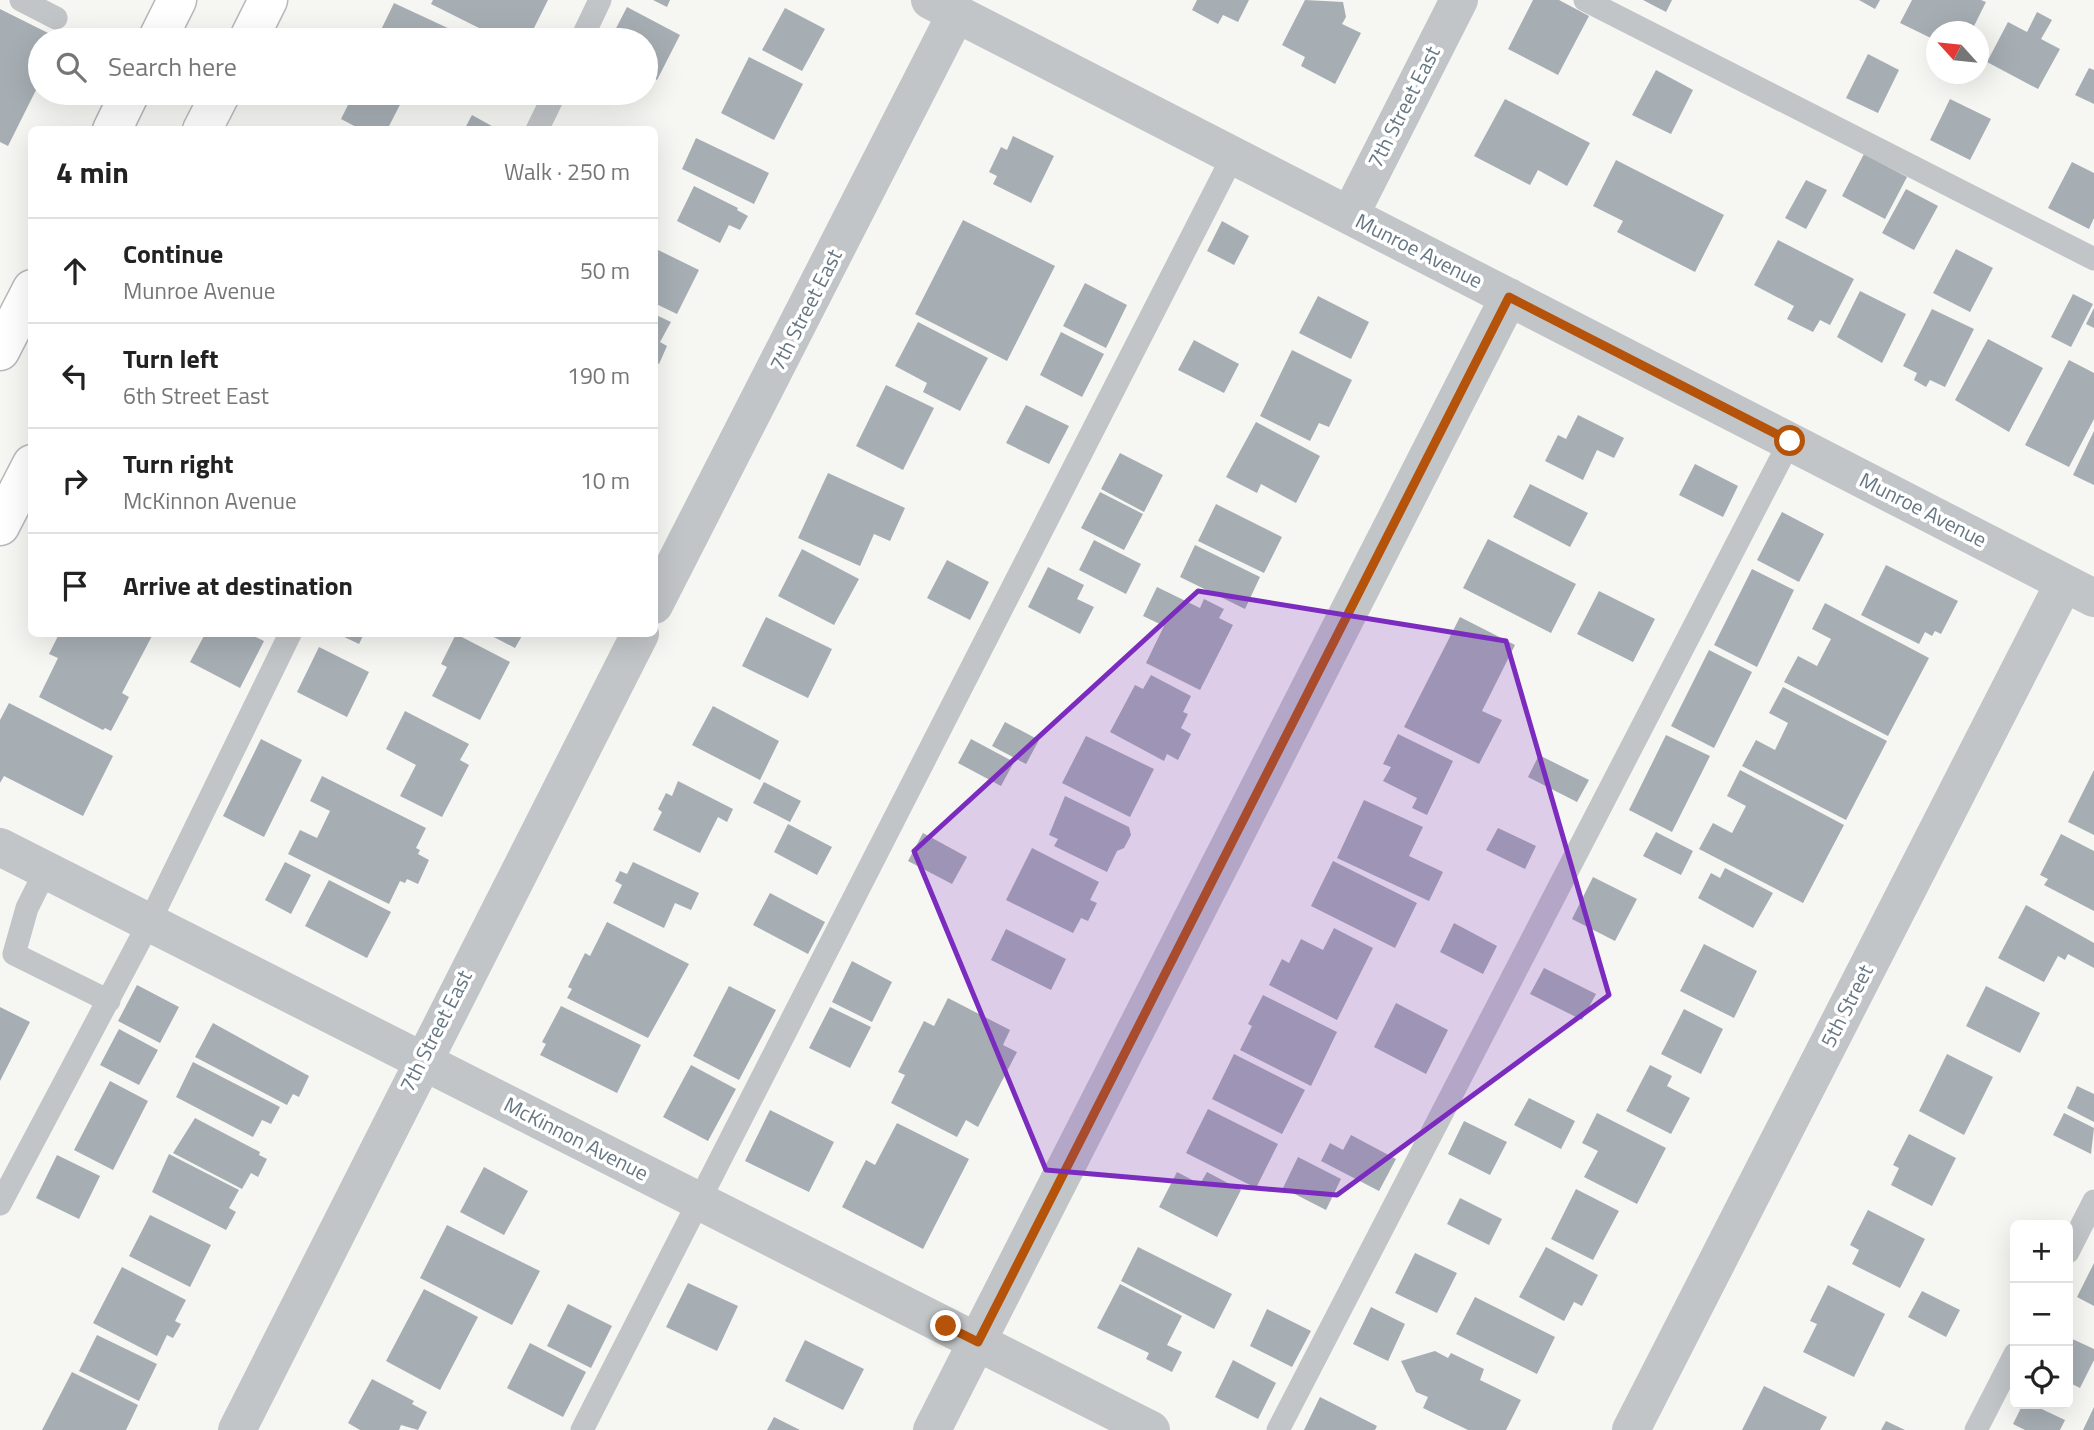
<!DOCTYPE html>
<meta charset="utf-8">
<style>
:root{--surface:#fff;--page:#f6f6f6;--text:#222;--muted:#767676;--line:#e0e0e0}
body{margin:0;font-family:"Titillium Web",sans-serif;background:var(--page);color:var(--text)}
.controls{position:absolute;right:21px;bottom:21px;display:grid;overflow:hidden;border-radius:10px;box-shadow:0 7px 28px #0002}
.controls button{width:63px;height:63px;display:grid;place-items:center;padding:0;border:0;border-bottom:2px solid var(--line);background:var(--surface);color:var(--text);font:35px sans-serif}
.compass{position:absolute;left:1926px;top:21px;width:63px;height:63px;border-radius:50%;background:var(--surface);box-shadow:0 7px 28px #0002;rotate:297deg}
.stop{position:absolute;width:21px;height:21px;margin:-16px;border:5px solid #b45309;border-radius:50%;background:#fff}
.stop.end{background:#b45309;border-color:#fff;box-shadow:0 2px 7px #0008}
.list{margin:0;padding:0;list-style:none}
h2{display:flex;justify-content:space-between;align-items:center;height:91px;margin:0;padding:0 28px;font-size:30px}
h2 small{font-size:23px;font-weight:400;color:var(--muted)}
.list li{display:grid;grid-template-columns:46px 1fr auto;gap:21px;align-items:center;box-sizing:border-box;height:105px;padding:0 28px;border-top:2px solid var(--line)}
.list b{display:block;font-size:26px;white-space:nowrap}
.list p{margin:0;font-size:23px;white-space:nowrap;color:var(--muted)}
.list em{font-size:23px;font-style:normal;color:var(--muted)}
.icon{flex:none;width:38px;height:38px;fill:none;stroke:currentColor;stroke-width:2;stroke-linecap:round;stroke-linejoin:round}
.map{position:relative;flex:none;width:2094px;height:1430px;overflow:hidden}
.search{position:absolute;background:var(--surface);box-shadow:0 7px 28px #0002;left:28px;top:28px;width:630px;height:77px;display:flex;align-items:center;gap:18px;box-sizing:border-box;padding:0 24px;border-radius:38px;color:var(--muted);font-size:26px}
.panel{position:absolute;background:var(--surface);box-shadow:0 7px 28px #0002;left:28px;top:126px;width:630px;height:511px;border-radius:10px}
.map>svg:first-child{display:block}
.building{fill:#a6aeb4}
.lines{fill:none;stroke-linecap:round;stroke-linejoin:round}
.secondary-casing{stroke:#b4b9bd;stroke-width:41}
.lane{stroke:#c1c5c8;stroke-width:23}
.street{stroke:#c1c5c8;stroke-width:38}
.secondary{stroke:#fff;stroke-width:38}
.route{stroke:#b45309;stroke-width:9}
.marked{fill:#7b2cbf;fill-opacity:0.2;stroke:#7b2cbf;stroke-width:5;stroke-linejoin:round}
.labels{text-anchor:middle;stroke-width:7;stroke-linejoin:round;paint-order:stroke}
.street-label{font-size:21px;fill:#667783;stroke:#fff}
</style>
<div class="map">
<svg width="2094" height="1430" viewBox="0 0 2094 1430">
<rect width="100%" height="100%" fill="#f6f6f3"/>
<path class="building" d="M433,0H548L528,40H503L431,4Z
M653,0H670L667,7Z
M1197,0H1249L1238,22L1223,15L1218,24L1192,10Z
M1305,0L1343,2L1346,17L1342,24L1361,33L1335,84L1301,66L1305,57L1282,45Z
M1533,0H1559L1589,16L1558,75L1508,49Z
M1643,0H1672L1666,12Z
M1859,0H1880L1875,9Z
M1912,0H1981L1986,2L1971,32H1937V41L1900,23Z
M394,3L452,30L447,40H387L378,36Z
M627,7L680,35L657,80L646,74V40H610Z
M785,8L825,29L802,71L762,50Z
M0,9L62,40H40V82L8,146L0,142Z
M2037,12L2052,20L2041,39L2060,49L2038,89L1987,62L2008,22L2027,32Z
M1868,54L1899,70L1878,113L1846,98Z
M749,57L803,84L774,140L721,113Z
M2089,68L2094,70V104L2075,95Z
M1656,70L1693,90L1671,134L1632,115Z
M354,93H406L387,130H362L341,119Z
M604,93H629L631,98L608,105Z
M1505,99L1590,143L1567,186L1538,170L1530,185L1474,156Z
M1950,99L1991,119L1970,160L1930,140Z
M472,115L499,130H464Z
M1013,136L1054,156L1031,203L993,184L997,176L989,172L1001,147L1007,150Z
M696,138L769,173L754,204L682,169Z
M1864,154L1907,177L1885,219L1842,196Z
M1616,160L1724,215L1695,272L1617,232L1623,221L1593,206Z
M2072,162L2094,173V218L2089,229L2048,208Z
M1806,180L1827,190L1806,229L1785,218Z
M694,186L738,208L737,210L748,216L740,230L729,225L720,243L677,221Z
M1906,189L1938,206L1914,250L1882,233Z
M963,220L1055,266L1007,361L915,314Z
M1222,221L1249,236L1234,265L1207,251Z
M1778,240L1854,279L1830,325L1820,320L1813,332L1787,319L1794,306L1754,285Z
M654,248L699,270L677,314L654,303Z
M1956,249L1993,268L1970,312L1933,293Z
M1085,283L1127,305L1106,348L1063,326Z
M1860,291L1906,314L1882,363L1837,337Z
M2073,294L2093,304L2071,347L2051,337Z
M1318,296L1369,322L1351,359L1299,333Z
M2094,308V328L2086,324Z
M1932,309L1974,329L1945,387L1930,380L1926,387L1914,380L1917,373L1903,366Z
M654,314L671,322L660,342L667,346L659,364L654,361Z
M918,322L988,358L960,411L923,392L927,383L895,366Z
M1061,332L1104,354L1082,397L1040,375Z
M1988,339L2043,368L2009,432L1955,400Z
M1194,340L1239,364L1224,393L1178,370Z
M1292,350L1352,380L1329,427L1319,423L1310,441L1260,416Z
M2069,360L2094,373V419L2069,467L2025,445Z
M886,385L934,408L903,470L856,446Z
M1026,405L1069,426L1049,464L1006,443Z
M1578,415L1624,438L1614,458L1597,450L1583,480L1545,461L1558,435L1566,439Z
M1256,422L1320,456L1296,503L1261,484L1257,493L1226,477Z
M2094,431V485L2073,475Z
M1120,453L1163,475L1144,512L1101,489Z
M1695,464L1738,486L1723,517L1679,495Z
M828,473L905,508L890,541L874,534L860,566L798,538Z
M1530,484L1588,513L1570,547L1513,517Z
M1100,492L1143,514L1124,550L1081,528Z
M1216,504L1282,537L1264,573L1198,541Z
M1782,512L1824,534L1799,582L1757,560Z
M1488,539L1576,584L1551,633L1463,588Z
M1094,540L1141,564L1126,594L1079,570Z
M1195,545L1260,577L1245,609L1180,577Z
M802,549L859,579L834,625L778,596Z
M947,560L989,582L970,620L927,598Z
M1886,565L1958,601L1941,634L1935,631L1932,636L1925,632L1919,644L1861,615Z
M1048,567L1084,585L1077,599L1094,607L1080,634L1028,607Z
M1752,569L1794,590L1757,667L1714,645Z
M1157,587L1200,608L1204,599L1224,609L1219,618L1233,625L1200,690L1146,663L1164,626L1143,616Z
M1599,591L1655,619L1633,662L1577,634Z
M1825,603L1929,658L1888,736L1784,682L1798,656L1817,666L1831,639L1812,629Z
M766,617L832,649L808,698L742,666Z
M1460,617L1515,645L1482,711L1502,720L1479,764L1404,727Z
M59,634H153L122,693L129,697L111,731L105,728L103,730L39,697L58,658L49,654Z
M205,634H250L264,641L240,688L190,662Z
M338,634H364L359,644Z
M456,634L510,662L480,720L432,696L447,667L441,664Z
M488,634H523L515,648Z
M319,647L369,672L347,717L297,692Z
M1709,650L1752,672L1714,748L1671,726Z
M1151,675L1191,696L1183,712L1188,714L1181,728L1191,734L1178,760L1167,754L1164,761L1110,732L1135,685L1143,689Z
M1783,687L1887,741L1846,820L1742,766L1756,740L1775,750L1788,723L1769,713Z
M9,703L113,756L83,816L4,776L0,783V720Z
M713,706L779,741L760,780L692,745Z
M405,711L469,744L460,760L469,765L442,817L400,796L416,765L386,749Z
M1005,722L1039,740L1026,764L992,746Z
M1398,734L1453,761L1427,815L1412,808L1417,798L1383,781L1391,767L1383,764Z
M1666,735L1710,756L1672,832L1629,810Z
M1086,736L1154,769L1130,817L1062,783Z
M261,739L302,760L264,837L223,816Z
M971,739L1014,762L1001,786L958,763Z
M1539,755L1589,780L1577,802L1528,777Z
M1740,770L1844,825L1803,903L1699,849L1713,823L1732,833L1746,806L1727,796Z
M2094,770V835L2068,822Z
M322,776L426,828L416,848L420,850L418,854L429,860L418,884L407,879L405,883L400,881L389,904L288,854L300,830L317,838L330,811L310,801Z
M678,781L733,809L727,822L718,817L700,853L653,830L662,812L658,809L666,793L672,796Z
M764,782L801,801L790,822L753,803Z
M1065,796L1129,827L1131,835L1124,848L1117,851L1107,872L1054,846L1058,839L1049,835Z
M1364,800L1423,827L1409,856L1443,872L1429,901L1337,858Z
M788,824L832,847L817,875L774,852Z
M1498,828L1536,846L1525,869L1486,850Z
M1656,832L1693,851L1681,875L1643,856Z
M923,833L967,857L952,884L908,861Z
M2061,834L2094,851V911L2044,885L2048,879L2040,875Z
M1032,848L1099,882L1090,900L1097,903L1088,921L1081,918L1073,933L1006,900Z
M1333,861L1417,903L1395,948L1311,906Z
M285,862L311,875L291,914L265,900Z
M633,862L699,893L691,910L675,903L664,928L613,903L622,885L615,881L620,871L627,874Z
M1725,868L1773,893L1753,928L1698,898L1711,873L1720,878Z
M1593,877L1637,899L1615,941L1572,919Z
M329,880L391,912L367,958L305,926Z
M770,893L825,922L808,954L753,925Z
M2026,905L2094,943V968L2068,954L2065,960L2058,956L2044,982L1998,958Z
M607,922L689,964L648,1038L567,998L572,989L568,987L585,953L590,956Z
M1454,923L1497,946L1483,974L1440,952Z
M1334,928L1373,948L1337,1020L1269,985L1282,959L1289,963L1301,939L1323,950Z
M1006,929L1066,959L1051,990L991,960Z
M1704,944L1757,971L1734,1018L1680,991Z
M852,961L892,982L872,1022L832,1002Z
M1544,968L1596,994L1582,1020L1530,994Z
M137,985L179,1007L160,1043L118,1021Z
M729,986L776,1010L739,1080L693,1056Z
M1986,986L2040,1013L2020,1053L1966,1026Z
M1263,995L1337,1032L1311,1086L1240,1050L1252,1026L1248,1024Z
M948,998L1010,1030L1003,1045L1017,1052L978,1127L966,1120L957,1137L891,1103L905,1075L898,1072L924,1021L934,1026Z
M1396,1003L1448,1030L1426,1074L1374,1047Z
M561,1006L641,1045L617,1093L540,1055L546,1044L542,1042Z
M0,1007L30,1022L0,1081Z
M830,1007L871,1027L850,1068L809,1048Z
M1684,1009L1723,1029L1701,1074L1661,1054Z
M213,1023L309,1076L299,1097L293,1094L287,1105L195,1057Z
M119,1029L158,1050L139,1085L100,1065Z
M1234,1054L1305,1090L1282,1134L1212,1099Z
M1947,1054L1993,1077L1964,1135L1919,1111Z
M193,1062L280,1107L271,1124L262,1120L253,1137L176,1097Z
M691,1065L736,1089L708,1141L663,1117Z
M1650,1065L1672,1076L1667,1086L1690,1098L1671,1134L1626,1111Z
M110,1081L148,1101L113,1170L74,1150Z
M2077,1086L2094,1094V1122L2067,1108Z
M1529,1098L1575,1121L1561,1149L1514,1125Z
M1208,1109L1278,1144L1256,1188L1186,1153Z
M770,1110L834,1142L809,1192L745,1161Z
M1597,1113L1666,1148L1637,1204L1584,1177L1598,1151L1582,1143Z
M2064,1113L2094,1128L2091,1154L2053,1135Z
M195,1118L260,1152L259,1155L267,1159L258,1177L251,1173L242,1189L173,1153Z
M1464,1121L1507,1142L1490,1175L1448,1154Z
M897,1123L969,1159L923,1249L842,1207L866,1160L875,1165Z
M1909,1134L1956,1158L1932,1206L1891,1185L1899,1168L1893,1165Z
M1351,1135L1396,1159L1379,1191L1321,1161L1330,1143L1343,1150Z
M169,1154L239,1190L229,1208L236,1212L226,1230L152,1192Z
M57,1155L100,1176L79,1219L36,1198Z
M1298,1157L1341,1179L1326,1210L1283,1188Z
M484,1167L528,1191L504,1235L460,1212Z
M1177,1172L1200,1184L1207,1172L1241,1190L1217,1237L1159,1207Z
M1576,1189L1619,1211L1593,1260L1551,1239Z
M1460,1198L1502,1219L1489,1245L1447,1224Z
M1868,1210L1925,1239L1900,1288L1852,1264L1859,1250L1850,1245Z
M150,1215L211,1245L190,1287L129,1256Z
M447,1225L540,1271L512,1325L420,1278Z
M1138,1247L1232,1294L1214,1329L1121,1281Z
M1546,1247L1598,1275L1582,1306L1574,1302L1564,1321L1519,1297Z
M1415,1253L1457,1273L1437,1313L1395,1293Z
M2094,1263V1306L2077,1297Z
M122,1267L186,1300L175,1321L181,1324L173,1338L167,1335L157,1356L93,1323Z
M688,1283L738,1306L717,1351L666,1327Z
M1120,1284L1182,1316L1167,1345L1182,1352L1172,1372L1146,1359L1149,1353L1097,1328Z
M1828,1285L1885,1314L1854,1377L1803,1352L1817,1324L1810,1321Z
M424,1289L478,1317L440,1390L386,1361Z
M1922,1291L1960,1310L1946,1337L1908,1317Z
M1475,1297L1555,1337L1537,1374L1456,1334Z
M568,1304L612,1326L591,1368L547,1346Z
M1371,1307L1405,1324L1388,1361L1353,1344Z
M1267,1309L1311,1331L1292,1367L1250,1346Z
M97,1335L157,1364L139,1401L79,1371Z
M2068,1337L2094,1349V1360L2080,1388L2068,1382Z
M805,1340L864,1369L843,1410L785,1381Z
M530,1343L586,1372L563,1417L507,1388Z
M1435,1351L1448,1358L1451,1353L1484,1369L1480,1380L1521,1400L1506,1430H1468L1423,1408L1428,1397L1416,1392L1401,1361Z
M1233,1360L1276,1383L1258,1419L1215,1397Z
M72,1372L138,1405L126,1430H42Z
M372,1379L414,1401L412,1404L427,1412L418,1430L401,1425L399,1430H360L348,1423Z
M1764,1386L1827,1417L1820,1430H1742Z
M1320,1397L1377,1426L1375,1430H1304Z
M2023,1404H2031L2065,1420L2060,1430H2025L2013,1424Z
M2094,1407V1430H2083Z
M774,1417L800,1430H767Z
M1886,1421L1905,1430H1881Z"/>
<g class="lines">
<g class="secondary-casing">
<path id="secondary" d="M157,40L177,0
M248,40L268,0
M112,130L130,93
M202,130L221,93
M0,351L32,289
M0,526L32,464"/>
</g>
<path class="lane" d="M21,0L56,18
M1585,0L2094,259
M581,40L600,0
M537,130L555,93
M46,870L27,908L14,954L109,1001
M0,1204L149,923L290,634
M2068,1252L2094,1201
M582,1430L1233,156
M1278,1430L1790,441
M1976,1430L2015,1354"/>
<path class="street" d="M930,0L2094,598
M1350,215L1459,0
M654,605L956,14
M0,847L1151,1430
M237,1430L640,634
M932,1430L1509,297
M1631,1430L2064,583"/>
<use href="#secondary" class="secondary"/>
</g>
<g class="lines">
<path class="route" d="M946,1326L978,1342L1509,297L1790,441"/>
</g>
<path class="marked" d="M1198,591L1506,641L1609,995L1337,1195L1046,1170L914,851Z"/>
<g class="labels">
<g class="street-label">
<text transform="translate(1404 107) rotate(-63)" y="7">7th Street East</text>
<text transform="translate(1419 251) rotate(27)" y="7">Munroe Avenue</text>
<text transform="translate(806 310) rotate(-63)" y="7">7th Street East</text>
<text transform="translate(1923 510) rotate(27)" y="7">Munroe Avenue</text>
<text transform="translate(1847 1006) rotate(-63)" y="7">5th Street</text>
<text transform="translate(436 1031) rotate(-63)" y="7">7th Street East</text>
<text transform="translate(576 1139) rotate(27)" y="7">McKinnon Avenue</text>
</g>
</g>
</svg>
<div class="controls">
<button>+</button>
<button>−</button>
<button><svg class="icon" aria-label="locate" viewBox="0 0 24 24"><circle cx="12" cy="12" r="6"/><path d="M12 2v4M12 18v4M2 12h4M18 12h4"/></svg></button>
</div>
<svg class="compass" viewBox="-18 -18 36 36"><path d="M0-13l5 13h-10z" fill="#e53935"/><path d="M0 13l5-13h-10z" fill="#767676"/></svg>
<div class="stop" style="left:1790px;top:441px"></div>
<div class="stop end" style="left:946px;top:1326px"></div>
<div class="search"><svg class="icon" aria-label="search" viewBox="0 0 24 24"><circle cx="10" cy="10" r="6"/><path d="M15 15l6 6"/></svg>Search here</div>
<section class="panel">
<h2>4 min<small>Walk · 250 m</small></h2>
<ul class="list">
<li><svg class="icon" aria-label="ahead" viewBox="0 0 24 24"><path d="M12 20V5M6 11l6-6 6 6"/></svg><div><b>Continue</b><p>Munroe Avenue</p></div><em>50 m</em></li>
<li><svg class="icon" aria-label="left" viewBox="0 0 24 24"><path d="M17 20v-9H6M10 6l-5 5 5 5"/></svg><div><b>Turn left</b><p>6th Street East</p></div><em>190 m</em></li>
<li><svg class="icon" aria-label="right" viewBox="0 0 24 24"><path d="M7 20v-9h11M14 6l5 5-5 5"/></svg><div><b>Turn right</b><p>McKinnon Avenue</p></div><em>10 m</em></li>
<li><svg class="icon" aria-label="arrive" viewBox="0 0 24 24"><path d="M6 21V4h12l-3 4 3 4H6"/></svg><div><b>Arrive at destination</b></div></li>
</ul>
</section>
</div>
